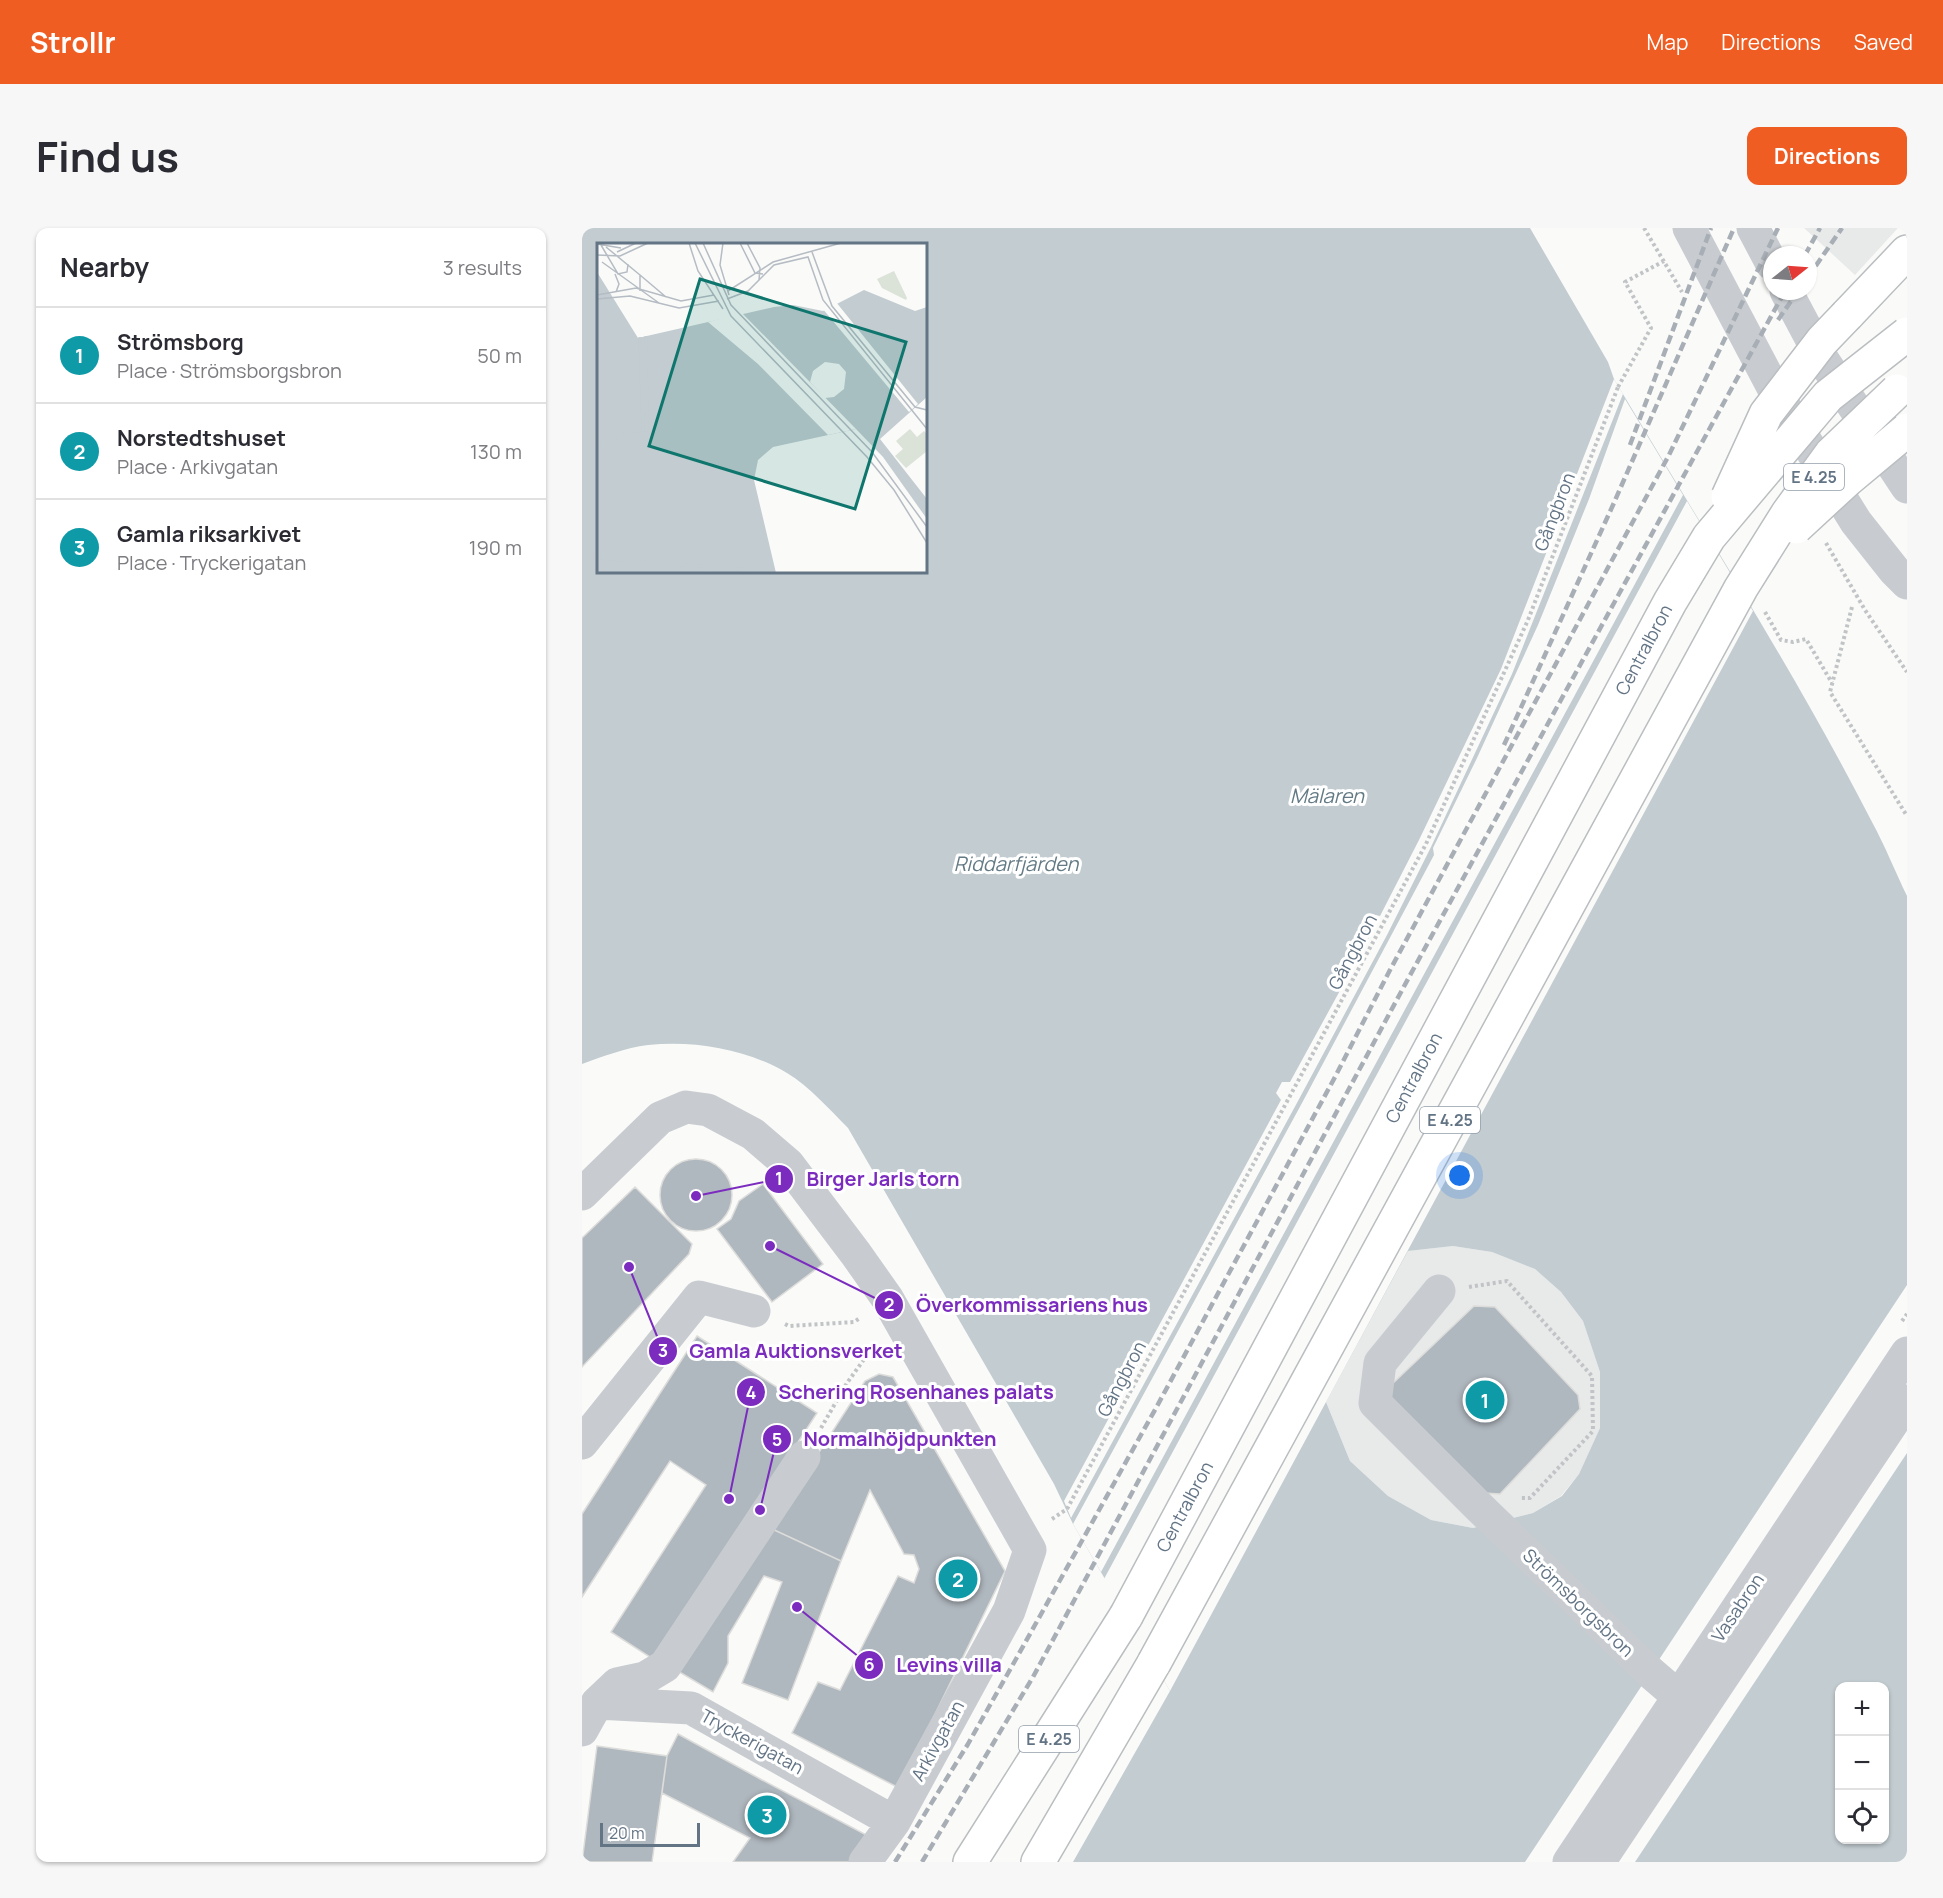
<!DOCTYPE html>
<meta charset="utf-8">
<style>
:root{--surface:#fff;--page:#f7f7f7;--text:#2b2b33;--muted:#7c7c81;--line:#e1e1e2;--accent:#ef5d23}
body{margin:0;font-family:Manrope,sans-serif;background:var(--page);color:var(--text)}
.controls{position:absolute;right:18px;bottom:18px;display:grid;overflow:hidden;border-radius:12px;box-shadow:0 2px 4px #0004}
.controls button{width:54px;height:54px;display:grid;place-items:center;padding:0;border:0;border-bottom:2px solid var(--line);background:var(--surface);color:var(--text);font:30px sans-serif}
.compass{position:absolute;left:1181px;top:18px;width:54px;height:54px;border-radius:50%;background:var(--surface);box-shadow:0 2px 4px #0004;rotate:73deg}
.scale{position:absolute;left:18px;bottom:15px;width:100px;box-sizing:border-box;padding-left:6px;border:3px solid #637485;border-top:0;font-size:16px;line-height:21px;white-space:nowrap;color:#637485;-webkit-text-stroke:4px #fff;paint-order:stroke}
.you{position:absolute;left:878px;top:948px;width:21px;height:21px;margin:-15px;border:4px solid #fff;border-radius:50%;background:#1a73e8;box-shadow:0 0 0 9px #1a73e833}
.badge{display:grid;place-items:center;width:39px;height:39px;border-radius:50%;background:var(--accent);color:#fff;font-size:20px;font-weight:700}
.pin{position:absolute;translate:-50% -50%;border:3px solid #fff;box-shadow:0 2px 6px #0006}
.list{margin:0;padding:0;list-style:none}
h2{display:flex;justify-content:space-between;align-items:center;height:78px;margin:0;padding:0 24px;font-size:26px}
h2 small{font-size:20px;font-weight:400;color:var(--muted)}
.list li{display:grid;grid-template-columns:39px 1fr auto;gap:18px;align-items:center;box-sizing:border-box;height:96px;padding:0 24px;border-top:2px solid var(--line)}
.list b{display:block;font-size:22px;white-space:nowrap}
.list p{margin:0;font-size:20px;white-space:nowrap;color:var(--muted)}
.list em{font-size:20px;font-style:normal;color:var(--muted)}
.icon{flex:none;width:33px;height:33px;fill:none;stroke:currentColor;stroke-width:2;stroke-linecap:round;stroke-linejoin:round}
.map{position:relative;flex:none;width:1325px;height:1634px;overflow:hidden;border-radius:12px}
header{display:flex;align-items:center;gap:36px;box-sizing:border-box;height:84px;padding:0 30px;background:var(--accent);color:#fff}
header strong{font-size:28px}
nav{display:flex;gap:33px;margin-inline-start:auto;font-size:21px}
.intro{display:flex;align-items:center;justify-content:space-between;box-sizing:border-box;height:144px;padding:0 36px}
h1{margin:0;font-size:42px}
.button{padding:15px 27px;border-radius:12px;background:var(--accent);color:#fff;font-size:21px;font-weight:700}
main{display:flex;gap:36px;padding:0 36px}
aside{flex:1;background:var(--surface);border-radius:12px;box-shadow:0 2px 4px #0004}
.map>svg:first-child{display:block}
.built{fill:#e8e9e9}
.water{fill:#c2ccd1;fill-rule:evenodd}
.pier{fill:#fafaf8}
.building{fill:#b0b8bf;stroke:#dcdcda;stroke-width:1.5}
.lines{fill:none;stroke-linecap:round;stroke-linejoin:round}
.highway-casing{stroke:#babec1;stroke-width:36}
.path{stroke:#c1c4c6;stroke-width:4;stroke-dasharray:3 3;stroke-linecap:butt}
.minor{stroke:#c8ccd0;stroke-width:33}
.highway{stroke:#fff;stroke-width:33}
.rail{stroke:#a8aeb5;stroke-width:4.5;stroke-dasharray:9 4.5;stroke-linecap:butt}
.highway-bridge-casing{stroke:#babec1;stroke-width:36;stroke-linecap:butt}
.path-bridge{stroke:#c1c4c6;stroke-width:4;stroke-dasharray:3 3;stroke-linecap:butt}
.highway-bridge{stroke:#fff;stroke-width:33}
.labels{text-anchor:middle;stroke-width:6;stroke-linejoin:round;paint-order:stroke}
.shield{fill:#fff;stroke:#929eaa;stroke-width:1.5}
.shield-label{font-size:16px;font-weight:bold;fill:#637485}
.street-label{font-size:18px;fill:#637485;stroke:#fff}
.water-label{font-size:20px;font-style:italic;fill:#637a85;stroke:#fff}
.inset-river{fill:none;stroke:#c2ccd1;stroke-width:3}
.inset-road{fill:none;stroke:#b5bcc3;stroke-width:1.5}
.view{fill:#0f766e;fill-opacity:0.15;stroke:#0f766e;stroke-width:3}
.inset-edge{fill:none;stroke:#637485;stroke-width:3}
.leader{fill:none;stroke:#7b2cbf;stroke-width:2}
.callout-dot{fill:#7b2cbf;stroke:#fff;stroke-width:2}
.mark-label{font-size:18px;text-anchor:middle;font-weight:bold;fill:#fff}
.callout-label{font-size:20px;text-anchor:middle;font-weight:bold;fill:#7b2cbf;stroke:#fff;stroke-width:6;stroke-linejoin:round;paint-order:stroke}
</style>
<header>
<strong>Strollr</strong>
<nav><a>Map</a><a>Directions</a><a>Saved</a></nav>
</header>
<div class="intro"><h1>Find us</h1><a class="button">Directions</a></div>
<main>
<aside>
<h2>Nearby<small>3 results</small></h2>
<ul class="list">
<li><span class="badge" style="background:#0f9aa8">1</span><div><b>Strömsborg</b><p>Place · Strömsborgsbron</p></div><em>50 m</em></li>
<li><span class="badge" style="background:#0f9aa8">2</span><div><b>Norstedtshuset</b><p>Place · Arkivgatan</p></div><em>130 m</em></li>
<li><span class="badge" style="background:#0f9aa8">3</span><div><b>Gamla riksarkivet</b><p>Place · Tryckerigatan</p></div><em>190 m</em></li>
</ul>
</aside>
<div class="map">
<svg width="1325" height="1634" viewBox="0 0 1325 1634">
<rect width="100%" height="100%" fill="#fafaf8"/>
<path class="built" d="M1222,0H1316L1273,47Z
M871,1018L910,1024L953,1041L979,1064L1001,1093L1018,1144V1200L997,1246L979,1268L951,1285L891,1300L849,1292L806,1268L768,1233L744,1174L826,1023Z"/>
<path class="water" d="M0,0H948L1026,134L1032,151C1119,298 1212,442 1290,594C1303,618 1313,643 1325,668V1634H491L588,1463L491,1296L472,1256L266,900C247,881 228,859 205,845C165,821 112,812 66,817C43,820 22,828 0,836ZM16,16H344V344H16ZM871,1018L910,1024L953,1041L979,1064L1001,1093L1018,1144V1200L997,1246L980,1268L951,1285L891,1300L849,1292L806,1268L768,1233L744,1174L826,1023ZM1258,1458H1302V1612H1258Z"/>
<path class="pier" d="M1032,151L1041,166L930,446L849,619L805,707L716,873L489,1290L482,1273L699,872L694,865L700,854H708L790,704L784,698L789,686L798,688L837,612L919,441Z
M1043,171L1101,267L519,1344L491,1296L720,875L852,627L851,620L895,530L956,397L1007,271Z
M1105,273L1171,383L588,1463L522,1351Z
M1325,1057V1225L1053,1634H943Z"/>
<path class="building" d="M78 967a36 36 0 1 1 72 0a36 36 0 1 1-72 0Z
M181,956L241,1036L190,1074L135,1001L149,991L157,973Z
M53,959L110,1016L107,1026L0,1139V1010Z
M892,1078L913,1079L996,1167L998,1181L918,1266L902,1265L811,1178L807,1159Z
M115,1108L235,1185L74,1433L29,1404L124,1257L88,1233L0,1369V1286Z
M297,1146L311,1149L423,1343L317,1560L210,1505L236,1454L258,1462L316,1348L332,1355L337,1341L332,1327L322,1326L288,1262L259,1333L188,1300L283,1153Z
M188,1300L259,1333L206,1472L160,1455L200,1354L182,1348L146,1408V1435L131,1464L94,1442Z
M96,1506L180,1552L292,1611L275,1634H151L168,1610L80,1565L85,1528Z
M15,1518L85,1528L70,1634H0Z"/>
<g class="lines">
<g class="highway-casing">
<path id="highway" d="M1265,87L1325,24
M388,1634L544,1388
M456,1634L572,1435"/>
</g>
<path class="path" d="M1062,0L1100,64
M1036,159L1069,100L1043,54L1082,33
M1244,315L1283,382L1325,444
M1270,379L1248,464L1325,588
M1183,384L1199,412L1211,414L1224,411L1250,455
M887,1059L925,1053L1010,1148L1011,1203L948,1270H937
M1320,1093L1325,1086
M203,1096L207,1098L272,1094L278,1090
M239,1200L265,1155L293,1116
M470,1291L485,1281"/>
<path class="minor" d="M1107,0L1195,167L1274,294L1312,342L1325,355
M1171,0L1190,36
M1204,63L1239,129L1325,259
M0,966L78,890L104,879L126,882L171,906L206,936L274,1026L305,1070L448,1322L427,1383L312,1594L283,1634
M857,1063L798,1135L793,1175L896,1278L1069,1445L1097,1469
M0,1215L117,1069L172,1083
M15,1475L109,1480L312,1594
M0,1502L15,1475L35,1456L63,1450L83,1438L222,1229
M987,1634L1325,1125
M1017,1634L1325,1173"/>
<use href="#highway" class="highway"/>
<path class="rail" d="M1223,27L1238,0
M1226,49L1260,0
M1196,92L1216,63
M1048,217L1129,0
M922,517L1031,277L1152,0
M313,1634L386,1516L434,1431L574,1180L753,849L808,742L1087,227L1196,0
M340,1634L451,1449L826,751L1203,63"/>
<g class="highway-bridge-casing">
<path id="highway-bridge" d="M1146,269L1184,186L1240,113L1265,87
M1214,299L1265,252L1325,202
M544,1388L1088,374L1127,309L1246,168L1325,106
M572,1435L1159,360L1206,285L1249,226L1315,163"/>
</g>
<path class="path-bridge" d="M485,1281L844,616L946,392L1036,159"/>
<use href="#highway-bridge" class="highway-bridge"/>
</g>
<g class="labels">
<g class="shield">
<rect x="1202" y="236" width="60" height="26" rx="4.5"/>
<rect x="838" y="879" width="60" height="26" rx="4.5"/>
<rect x="437" y="1498" width="60" height="26" rx="4.5"/>
</g>
<g class="shield-label">
<text x="1232" y="255">E 4.25</text>
<text x="868" y="898">E 4.25</text>
<text x="467" y="1517">E 4.25</text>
</g>
<g class="street-label">
<text transform="translate(973 284) rotate(-69)" y="6">Gångbron</text>
<text transform="translate(1062 422) rotate(-62)" y="6">Centralbron</text>
<text transform="translate(771 724) rotate(-62)" y="6">Gångbron</text>
<text transform="translate(832 850) rotate(-62)" y="6">Centralbron</text>
<text transform="translate(540 1151) rotate(-62)" y="6">Gångbron</text>
<text transform="translate(603 1279) rotate(-62)" y="6">Centralbron</text>
<text transform="translate(996 1375) rotate(44)" y="6">Strömsborgsbron</text>
<text transform="translate(1156 1380) rotate(-56)" y="6">Vasabron</text>
<text transform="translate(356 1513) rotate(-61)" y="6">Arkivgatan</text>
<text transform="translate(170 1514) rotate(29)" y="6">Tryckerigatan</text>
</g>
<g class="water-label">
<text x="745" y="575">Mälaren</text>
<text x="434" y="643">Riddarfjärden</text>
</g>
</g>
<g transform="translate(15 15)">
<rect width="330" height="330" fill="#fafaf8"/>
<path d="M297,28L310,55L309,57L285,45L280,36ZM313,186L320,194L327,188L330,191V208L309,225L298,213L306,206L299,198Z" fill="#dbe2d8"/>
<path d="M0,29L41,95L177,64L196,62L226,68L267,47L318,68L330,64V154L283,196L330,256V276L286,214L259,186L176,204L161,217L157,237L179,330H0ZM228,119L242,121L249,129L247,146L237,154L228,155L213,139L216,128Z" fill="#c2ccd1" fill-rule="evenodd"/>
<path d="M239,59L321,161L312,169L225,65ZM145,70L259,186L231,192L161,121L111,79Z" fill="#fafaf8"/>
<path class="inset-river" d="M0,195L46,187L43,94M0,198L50,190L49,93M0,315L178,329"/>
<path class="inset-road" d="M92,0L101,28L126,66M98,0L134,73L270,214L297,247L330,300M106,0L134,62L275,209L330,284M126,0L123,22L132,52M143,0L158,30L166,31M150,0L163,25L162,37M0,1L24,5M4,2L21,31L30,29L31,21M9,4L43,32V48M20,9L39,0M215,9L235,63L318,164L330,167M0,12L23,13L51,0M5,19L62,60M18,31L22,41L19,49M43,32L69,54M131,48L176,19L244,0M0,52L39,45L84,58L117,52M0,56L33,53L82,65L122,58M130,56L151,48L177,22L211,14L226,57L330,186"/>
<path class="view" d="M103,36L309,99L258,266L52,203Z"/>
<rect width="330" height="330" class="inset-edge"/>
</g>
<path class="leader" d="M114 968L197 951M188 1018L307 1077M47 1039L81 1123M147 1271L169 1164M178 1282L195 1211M215 1379L287 1437"/>
<g class="callout-dot">
<circle cx="114" cy="968" r="6"/>
<circle cx="188" cy="1018" r="6"/>
<circle cx="47" cy="1039" r="6"/>
<circle cx="147" cy="1271" r="6"/>
<circle cx="178" cy="1282" r="6"/>
<circle cx="215" cy="1379" r="6"/>
<circle cx="197" cy="951" r="15"/>
<circle cx="307" cy="1077" r="15"/>
<circle cx="81" cy="1123" r="15"/>
<circle cx="169" cy="1164" r="15"/>
<circle cx="195" cy="1211" r="15"/>
<circle cx="287" cy="1437" r="15"/>
</g>
<g class="mark-label">
<text x="197" y="957">1</text>
<text x="307" y="1083">2</text>
<text x="81" y="1129">3</text>
<text x="169" y="1171">4</text>
<text x="195" y="1218">5</text>
<text x="287" y="1443">6</text>
</g>
<g class="callout-label">
<text x="301" y="958">Birger Jarls torn</text>
<text x="450" y="1084">Överkommissariens hus</text>
<text x="214" y="1130">Gamla Auktionsverket</text>
<text x="334" y="1171">Schering Rosenhanes palats</text>
<text x="318" y="1218">Normalhöjdpunkten</text>
<text x="367" y="1444">Levins villa</text>
</g>
</svg>
<div class="controls">
<button>+</button>
<button>−</button>
<button><svg class="icon" aria-label="locate" viewBox="0 0 24 24"><circle cx="12" cy="12" r="6"/><path d="M12 2v4M12 18v4M2 12h4M18 12h4"/></svg></button>
</div>
<svg class="compass" viewBox="-18 -18 36 36"><path d="M0-13l5 13h-10z" fill="#e53935"/><path d="M0 13l5-13h-10z" fill="#7c7c81"/></svg>
<div class="scale">20 m</div>
<div class="you"></div>
<div class="pin badge" style="left:903px;top:1172px;background:#0f9aa8">1</div>
<div class="pin badge" style="left:376px;top:1351px;background:#0f9aa8">2</div>
<div class="pin badge" style="left:185px;top:1587px;background:#0f9aa8">3</div>
</div>
</main>
